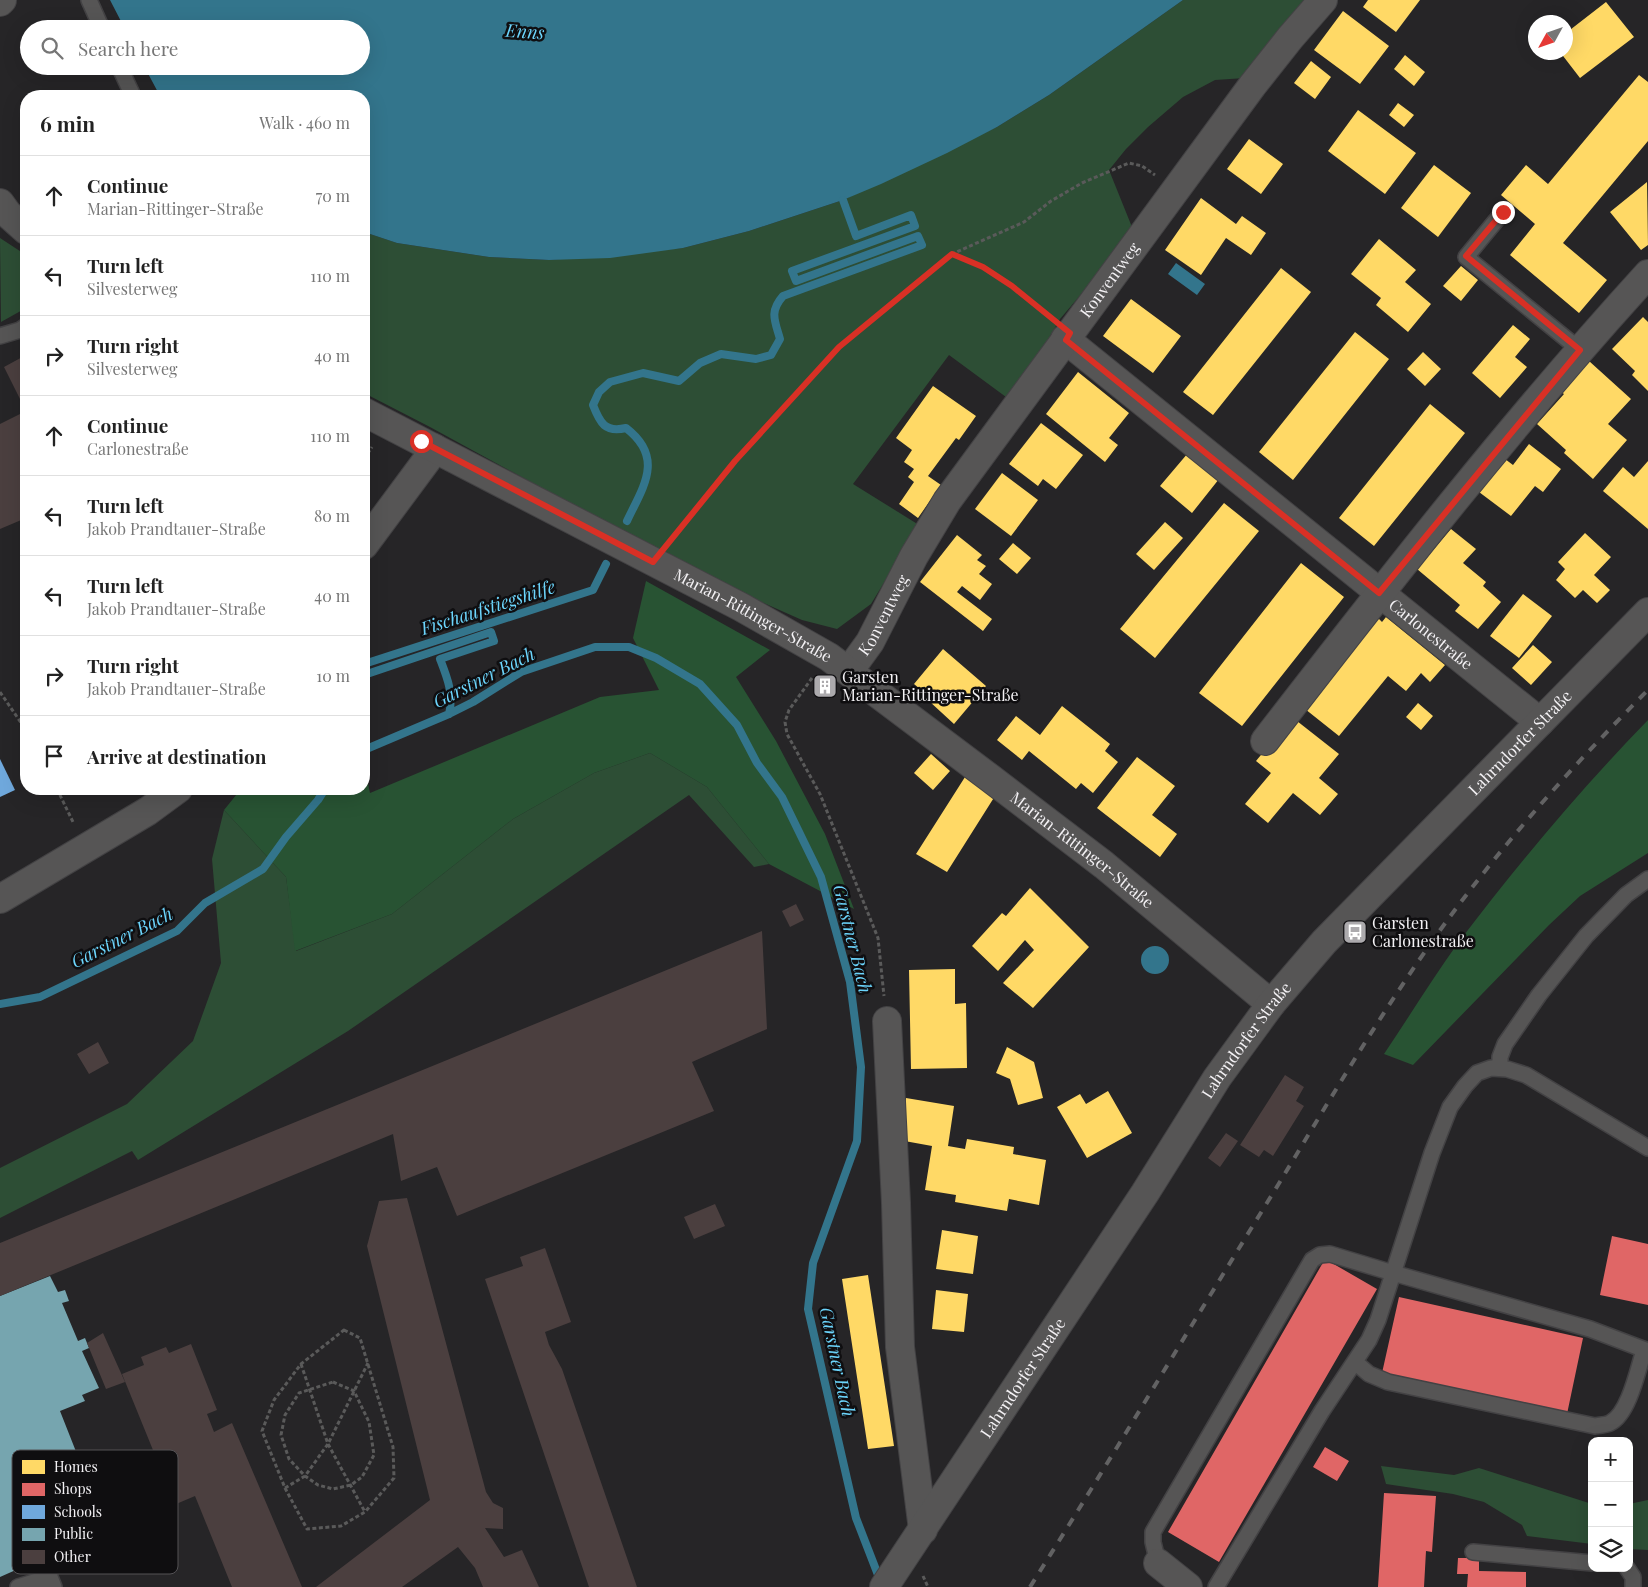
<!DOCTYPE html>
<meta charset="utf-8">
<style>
:root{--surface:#fff;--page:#f2f2f2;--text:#222;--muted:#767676;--line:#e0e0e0}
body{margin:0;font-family:"Playfair Display",serif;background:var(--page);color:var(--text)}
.controls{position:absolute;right:15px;bottom:15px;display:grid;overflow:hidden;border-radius:10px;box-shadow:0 5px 20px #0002}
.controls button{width:45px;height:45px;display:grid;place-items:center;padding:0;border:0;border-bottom:1px solid var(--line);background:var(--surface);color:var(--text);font:25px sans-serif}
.compass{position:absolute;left:1528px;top:15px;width:45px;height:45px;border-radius:50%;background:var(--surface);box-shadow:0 5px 20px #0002;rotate:230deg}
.stop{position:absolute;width:15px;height:15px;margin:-11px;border:4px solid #d93025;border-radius:50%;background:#fff}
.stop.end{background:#d93025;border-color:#fff;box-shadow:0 1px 5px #0008}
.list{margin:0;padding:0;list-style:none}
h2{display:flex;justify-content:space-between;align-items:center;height:65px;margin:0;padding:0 20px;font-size:21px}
h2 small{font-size:16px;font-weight:400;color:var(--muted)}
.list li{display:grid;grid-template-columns:32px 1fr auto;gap:15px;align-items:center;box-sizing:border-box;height:80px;padding:0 20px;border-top:1px solid var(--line)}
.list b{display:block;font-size:19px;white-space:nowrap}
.list p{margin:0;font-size:16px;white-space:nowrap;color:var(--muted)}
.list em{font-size:16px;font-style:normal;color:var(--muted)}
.icon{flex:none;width:28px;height:28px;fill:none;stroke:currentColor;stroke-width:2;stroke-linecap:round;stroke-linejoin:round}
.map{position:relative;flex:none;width:1648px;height:1587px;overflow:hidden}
.search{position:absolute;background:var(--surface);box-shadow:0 5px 20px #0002;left:20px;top:20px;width:350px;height:55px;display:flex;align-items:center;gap:12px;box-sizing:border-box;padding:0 18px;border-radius:28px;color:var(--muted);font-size:19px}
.panel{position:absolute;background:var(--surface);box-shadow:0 5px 20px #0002;left:20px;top:90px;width:350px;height:705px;border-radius:20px}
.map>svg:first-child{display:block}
.green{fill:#2d4e35}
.forest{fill:#285333}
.water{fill:#33758c}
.homes{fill:#ffd966}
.shops{fill:#e06666}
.schools{fill:#6fa8dc}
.public{fill:#76a5af}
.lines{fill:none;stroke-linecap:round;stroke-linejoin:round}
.stream{stroke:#33758c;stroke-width:8}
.building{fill:#4b3f3f}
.service-casing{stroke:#434244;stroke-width:18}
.minor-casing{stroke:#434244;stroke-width:30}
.tertiary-casing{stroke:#434244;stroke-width:30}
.path{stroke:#5a5a5a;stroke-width:3;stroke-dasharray:4 2.5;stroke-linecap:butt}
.service{stroke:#565555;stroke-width:15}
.minor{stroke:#565555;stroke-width:28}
.tertiary{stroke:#565555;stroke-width:28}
.rail{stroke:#626263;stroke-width:4;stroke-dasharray:9 9;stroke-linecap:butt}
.route{stroke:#d93025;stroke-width:6}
.labels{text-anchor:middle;stroke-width:5;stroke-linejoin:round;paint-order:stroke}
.street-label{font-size:16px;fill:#f4f2f5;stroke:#0f0e10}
.poi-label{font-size:16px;fill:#f4f2f5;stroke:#0f0e10;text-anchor:start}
.water-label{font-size:18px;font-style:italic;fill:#6cd5fc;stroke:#0f0e10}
.key{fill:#0f0e10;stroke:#545255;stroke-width:1}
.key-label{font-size:14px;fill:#f4f2f5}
</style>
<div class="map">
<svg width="1648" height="1587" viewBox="0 0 1648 1587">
<rect width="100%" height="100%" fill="#262527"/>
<path class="green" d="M1183,0H1312L1245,78L1215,80L1183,97L1148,127L1126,149L1109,170L1134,232L1060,319L1045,345L1006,397L949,355L853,484L919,525L871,604L837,629L802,620L699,574L430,427L364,393V232L397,243L489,257L549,260L683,248L749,231L843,200L997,127L1049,95Z
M0,238L26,255V308L1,322Z
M650,753L707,787L769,864L754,867L689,795L348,1031L138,1160L132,1151L0,1218V1168L127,1104L193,1041L221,963L212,859L224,810L286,877L296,951L392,914L513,819L594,773Z
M1381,1466L1454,1475L1479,1468L1592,1504V1544L1527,1536L1522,1525L1484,1502L1453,1494L1386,1484Z
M1648,1500V1550L1629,1549V1504Z"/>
<path class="forest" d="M646,581L770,650L736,677L776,741L825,834L854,909L769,864L707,787L650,753L594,773L513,819L392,914L295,951L286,877L224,810L241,789H364V765L370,793L600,697L659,690L633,638Z
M1648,720V853L1580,896L1549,925L1413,1065L1384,1054C1409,1017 1432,979 1458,943C1517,865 1580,790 1648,720Z"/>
<path class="water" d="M110,0H1183L1049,95L997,127L947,153L881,184L843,200L749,231L683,248L610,258L549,260L489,257L397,243L364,232V96H160L144,66H361V29H125Z
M1176,263L1205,284L1197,295L1168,274Z
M1141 960a14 14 0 1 1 28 0a14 14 0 1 1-28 0Z"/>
<path class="homes" d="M1368,0H1420L1396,32L1363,7Z
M1606,2L1634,37L1580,78L1560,52H1566V33Z
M1343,11L1389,46L1360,84L1314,50Z
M1405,55L1425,72L1414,86L1394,69Z
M1311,61L1331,77L1315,99L1294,83Z
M1639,75L1648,82V141L1563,243L1607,280L1579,313L1510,255L1535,224L1501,195L1526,165L1548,184Z
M1398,103L1414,115L1404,127L1389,115Z
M1358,110L1416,153L1385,194L1328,151Z
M1249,139L1283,164L1261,194L1227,169Z
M1434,165L1471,193L1438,237L1401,208Z
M1647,182L1648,245L1641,250L1610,212Z
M1201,198L1236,224L1242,216L1266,233L1251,255L1226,238L1201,275L1165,250Z
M1379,239L1416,270L1405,282L1431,304L1408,332L1376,305L1381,298L1351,274Z
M1461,266L1478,280L1461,301L1443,286Z
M1281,268L1311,292L1213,415L1183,392Z
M1131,299L1181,336L1153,373L1103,336Z
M1643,317L1648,322V391L1632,375L1635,371L1612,349Z
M1513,325L1530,339L1515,357L1527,367L1500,398L1472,373Z
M1355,332L1389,359L1293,480L1259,452Z
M1423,352L1441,369L1425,386L1407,369Z
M1589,361L1631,399L1608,424L1627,440L1593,479L1564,453L1566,450L1537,424L1564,394L1561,392Z
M1078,372L1129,413L1109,438L1118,445L1105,462L1046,414Z
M933,386L976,416L959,440L956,438L928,476L941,485L918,518L899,504L914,482L908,477L914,469L904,462L912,450L896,438Z
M1430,404L1465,433L1374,546L1339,518Z
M1041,423L1083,455L1056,489L1043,479L1038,486L1009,464Z
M1529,444L1561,469L1543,492L1535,486L1511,516L1479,492L1505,459L1513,465Z
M1188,453L1219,479L1192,513L1160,486Z
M1648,461V529L1603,491L1623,467L1634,477Z
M1002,473L1038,500L1011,536L975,509Z
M1224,503L1259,531L1155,658L1120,629Z
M1165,522L1183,538L1154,570L1136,554Z
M1451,529L1476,549L1463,563L1486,582L1483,586L1501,602L1478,629L1455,611L1460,605L1417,569Z
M1585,533L1611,557L1594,575L1610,590L1597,603L1583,590L1575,598L1556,580L1565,569L1558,562Z
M957,535L982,555L977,560L986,566L979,574L992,584L980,600L962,586L957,592L992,619L983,631L920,582Z
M1013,543L1031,558L1017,574L999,559Z
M1301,563L1344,597L1242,726L1199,693Z
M1523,594L1552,616L1519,658L1490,636Z
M1374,614L1382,622L1386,617L1445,665L1430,682L1421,673L1406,691L1388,676L1339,736L1300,705Z
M1533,645L1552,662L1531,685L1512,668Z
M943,649L986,686L954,724L929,701L931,698L914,684Z
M1418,703L1433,716L1421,730L1406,717Z
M1062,706L1110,744L1105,751L1118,762L1093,793L1081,783L1076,789L1029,751L1022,760L997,740L1016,716L1040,735Z
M1297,721L1339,754L1319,778L1338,794L1320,815L1293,793L1268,823L1245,804L1271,773L1256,761L1274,739Z
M931,754L950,771L933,790L914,773Z
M1137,757L1175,786L1152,815L1177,834L1160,857L1097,808Z
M965,777L995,796L947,872L916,854Z
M1030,888L1089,947L1033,1008L1003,983L1034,950L1025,940L998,971L972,946L1002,913L1006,916Z
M955,969V1004L966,1003L967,1068L911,1069L909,970Z
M1007,1047L1034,1062L1043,1098L1018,1105L1010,1079L996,1073Z
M1108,1091L1132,1133L1087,1158L1057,1107L1080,1094L1086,1104Z
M906,1098L954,1106L948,1146L965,1149L967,1139L1014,1147L1013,1154L1046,1160L1039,1205L1009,1199L1007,1211L955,1202L956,1195L925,1190L932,1146L899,1140Z
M942,1230L978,1236L973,1274L936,1269Z
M868,1275L894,1446L868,1449L842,1279Z
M936,1290L968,1294L964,1332L932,1329Z"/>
<path class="shops" d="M1612,1236L1648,1244V1305L1600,1295Z
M1325,1259L1377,1289L1219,1562L1168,1532Z
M1399,1297L1583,1338L1567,1414L1382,1373Z
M1325,1447L1349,1461L1337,1481L1313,1467Z
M1384,1493L1436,1496L1432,1552L1426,1551L1424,1587H1378Z
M1458,1558H1479V1571L1526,1572V1587H1467L1468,1574H1457Z"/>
<path class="schools" d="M0,759L15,790L0,797Z"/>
<path class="public" d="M50,1276L58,1292L65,1290L69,1301L62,1303L78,1341L85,1338L89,1348L82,1351L99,1388L82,1395L85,1401L60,1411L88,1482L71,1489L90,1537L0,1577V1296Z"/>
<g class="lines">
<path class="stream" d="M627,521C643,487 665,458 626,428C605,433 600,423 593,405L599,392L610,382L643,373L679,381L700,363L721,354L756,359L771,355L780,339C775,321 769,312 783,296L922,245L918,236L796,281L792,271L915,226L911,215L856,236L843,200
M364,664L593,590L606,564
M364,675L491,632L494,641L440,659C447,677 454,694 449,714
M364,750L449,714L473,702L521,672L595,647H629L656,658L700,684L737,725L757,763L782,797L821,877L850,982L861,1067L857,1141L813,1263L808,1309L856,1518L880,1580
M0,1004L40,997L177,931L205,903L263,869L286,837L318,800L325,789"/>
</g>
<path class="building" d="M26,355V518L0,529V424L26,411L4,367Z
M820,678L834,688L829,695L815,685Z
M796,904L804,920L790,927L782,911Z
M762,931L767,1029L692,1062L714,1111L457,1216L437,1167L401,1181L393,1134L0,1296V1243Z
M98,1042L109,1063L89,1074L77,1054Z
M1285,1075L1304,1087L1296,1101L1304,1106L1273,1156L1264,1150L1259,1157L1240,1145Z
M1226,1133L1238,1141L1220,1167L1208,1158Z
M407,1198L486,1492L493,1503L503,1508V1529L485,1528L504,1557L522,1550L539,1587H483L475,1568L458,1547L402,1587H316L430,1500L367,1246L379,1201Z
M715,1204L725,1226L694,1239L684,1217Z
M545,1248L571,1322L545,1332L549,1345L562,1369L637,1587H589L485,1279L523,1266L520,1257Z
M103,1333L125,1382L106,1389L87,1343Z
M191,1344L217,1410L207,1414L214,1432L232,1423L302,1587H232L195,1496L115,1530L93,1478L155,1455L122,1374L144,1365L141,1357L166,1347L169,1353Z"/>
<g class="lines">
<g class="service-casing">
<path id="service" d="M89,0L102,29
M119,66L133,96
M1503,212L1466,257L1580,350
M0,336L20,330L26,326
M1500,1068V1057L1505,1044L1539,995L1586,936L1626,895L1648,879
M1355,1362L1369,1374L1388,1382L1595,1426C1600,1425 1606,1425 1610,1423C1629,1414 1638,1369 1644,1350
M1473,1552L1592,1563
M1158,1563L1153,1542V1532L1312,1260L1320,1255L1330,1254L1393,1273L1590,1329L1648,1351
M1627,1568L1633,1577V1587
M18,1587L50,1577L54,1587
M1216,1587L1322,1411L1369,1340L1378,1320L1432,1153L1450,1107L1465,1086L1477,1073L1491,1068L1507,1069L1526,1075L1648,1148"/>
</g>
<g class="minor-casing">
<g id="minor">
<path id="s1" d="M1065,339L1540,722"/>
<path d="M364,545L427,460L434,448"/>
<path id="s2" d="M849,671L870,642L914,556L947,501L1252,86L1290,38L1323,0"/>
<path d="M1265,741C1388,582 1512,423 1648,274"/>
<path d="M0,899L148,811L178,789"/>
<path d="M887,1021L896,1203L900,1347L923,1530"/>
<path d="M1158,1563L1188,1587"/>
</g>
</g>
<g class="tertiary-casing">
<g id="tertiary">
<path d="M0,2L2,0"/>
<path d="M0,203L8,214L26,230"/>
<path id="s3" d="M364,412L741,607L829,657L990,778L1104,865L1271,1004"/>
<path id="s4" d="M884,1587L1145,1193L1217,1078L1271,1004L1324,942L1648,612"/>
</g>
</g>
<path class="path" d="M952,254L983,267L1011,286L1051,317
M364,459L372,447
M670,541L735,461L839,347L952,254L1024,222L1051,201L1082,183L1129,163L1142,166L1155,175
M812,678L789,710L785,722L787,734L820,794L878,938L884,996
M0,692L26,730
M57,789L74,824
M344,1330L360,1338L393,1447L394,1478L365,1512L341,1526L307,1529L285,1488L262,1431L274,1400L301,1364Z
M301,1364L328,1444L365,1512
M333,1382L354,1391L369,1422L374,1455L362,1477L351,1485L333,1489L318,1485L305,1476L289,1459L281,1435L285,1415L299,1393Z
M285,1488L305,1476L328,1444L368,1363
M923,1576L928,1587"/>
<use href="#service" class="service"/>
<use href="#minor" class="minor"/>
<use href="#tertiary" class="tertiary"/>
<path class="rail" d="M1030,1587C1114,1454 1195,1319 1278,1185C1332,1096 1385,1006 1446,922C1507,839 1576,762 1648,690"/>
</g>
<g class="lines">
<path class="route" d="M421,441L653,562L735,461L839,347L952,254L983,267L1012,286L1070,333L1066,340L1379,593L1580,350L1466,256L1503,212"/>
</g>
<defs>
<g id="building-square" transform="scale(1.25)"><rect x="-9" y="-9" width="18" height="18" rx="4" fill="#acaaad" stroke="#0f0e10"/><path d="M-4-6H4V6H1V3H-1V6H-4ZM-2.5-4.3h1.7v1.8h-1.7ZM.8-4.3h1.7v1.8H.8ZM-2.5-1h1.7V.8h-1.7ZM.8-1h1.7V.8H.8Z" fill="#fff"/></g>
<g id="bus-square" transform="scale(1.25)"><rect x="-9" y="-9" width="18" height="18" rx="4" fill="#acaaad" stroke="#0f0e10"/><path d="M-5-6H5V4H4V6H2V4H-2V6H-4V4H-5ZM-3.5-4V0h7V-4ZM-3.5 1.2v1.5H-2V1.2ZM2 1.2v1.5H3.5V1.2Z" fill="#fff"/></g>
</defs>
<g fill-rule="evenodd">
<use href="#building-square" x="825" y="686"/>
<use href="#bus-square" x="1355" y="932"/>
</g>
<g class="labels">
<g class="street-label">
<text dy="6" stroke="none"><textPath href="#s2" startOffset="471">Konventweg</textPath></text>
<text dy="6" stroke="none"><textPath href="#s2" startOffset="66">Konventweg</textPath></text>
<text dy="6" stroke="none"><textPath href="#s3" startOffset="439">Marian-Rittinger-Straße</textPath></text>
<text dy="6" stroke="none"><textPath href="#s1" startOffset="470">Carlonestraße</textPath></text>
<text dy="6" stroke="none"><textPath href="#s4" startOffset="1061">Lahrndorfer Straße</textPath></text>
<text dy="6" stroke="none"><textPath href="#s3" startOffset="844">Marian-Rittinger-Straße</textPath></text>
<text dy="6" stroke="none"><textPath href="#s4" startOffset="656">Lahrndorfer Straße</textPath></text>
<text dy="6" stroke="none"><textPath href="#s4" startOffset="251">Lahrndorfer Straße</textPath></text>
</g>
<g class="poi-label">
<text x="842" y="683">Garsten<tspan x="842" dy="18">Marian-Rittinger-Straße</tspan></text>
<text x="1372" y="929">Garsten<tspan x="1372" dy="18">Carlonestraße</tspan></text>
</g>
<g class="water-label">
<text transform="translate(525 32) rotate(4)" y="6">Enns</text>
<text transform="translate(488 608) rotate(-18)" y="6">Fischaufstiegshilfe</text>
<text transform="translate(484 678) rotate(-27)" y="6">Garstner Bach</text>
<text transform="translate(122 938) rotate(-27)" y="6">Garstner Bach</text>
<text transform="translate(852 939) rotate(76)" y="6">Garstner Bach</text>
<text transform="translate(837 1362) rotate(78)" y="6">Garstner Bach</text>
</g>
</g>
<rect x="12" y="1450" width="166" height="124" rx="8" class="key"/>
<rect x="22" y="1460" width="23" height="14" fill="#ffd966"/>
<rect x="22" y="1483" width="23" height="13" fill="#e06666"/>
<rect x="22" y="1505" width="23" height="14" fill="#6fa8dc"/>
<rect x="22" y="1528" width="23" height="13" fill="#76a5af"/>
<rect x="22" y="1550" width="23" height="14" fill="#4b3f3f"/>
<g class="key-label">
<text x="54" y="1472">Homes</text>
<text x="54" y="1494">Shops</text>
<text x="54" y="1517">Schools</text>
<text x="54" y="1539">Public</text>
<text x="54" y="1562">Other</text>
</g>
</svg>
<div class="controls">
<button>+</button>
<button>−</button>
<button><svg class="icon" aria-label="layers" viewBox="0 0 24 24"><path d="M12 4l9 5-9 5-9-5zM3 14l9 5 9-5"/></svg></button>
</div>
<svg class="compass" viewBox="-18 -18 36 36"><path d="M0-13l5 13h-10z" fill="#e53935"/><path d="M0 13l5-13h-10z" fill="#767676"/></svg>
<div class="stop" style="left:421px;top:441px"></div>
<div class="stop end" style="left:1503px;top:212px"></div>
<div class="search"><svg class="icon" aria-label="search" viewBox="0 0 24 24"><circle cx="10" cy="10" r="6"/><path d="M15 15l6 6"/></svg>Search here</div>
<section class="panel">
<h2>6 min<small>Walk · 460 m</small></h2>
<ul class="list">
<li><svg class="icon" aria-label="ahead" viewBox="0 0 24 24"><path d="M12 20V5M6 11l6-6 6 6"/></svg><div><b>Continue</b><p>Marian-Rittinger-Straße</p></div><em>70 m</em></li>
<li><svg class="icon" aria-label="left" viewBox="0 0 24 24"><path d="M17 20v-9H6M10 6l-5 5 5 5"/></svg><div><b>Turn left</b><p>Silvesterweg</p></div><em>110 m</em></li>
<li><svg class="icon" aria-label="right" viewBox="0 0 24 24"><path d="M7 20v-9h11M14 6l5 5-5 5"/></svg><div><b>Turn right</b><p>Silvesterweg</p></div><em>40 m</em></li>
<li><svg class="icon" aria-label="ahead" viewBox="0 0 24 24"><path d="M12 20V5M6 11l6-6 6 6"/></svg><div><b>Continue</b><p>Carlonestraße</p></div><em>110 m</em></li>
<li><svg class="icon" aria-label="left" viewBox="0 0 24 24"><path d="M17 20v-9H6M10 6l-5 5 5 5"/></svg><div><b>Turn left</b><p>Jakob Prandtauer-Straße</p></div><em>80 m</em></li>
<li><svg class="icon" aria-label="left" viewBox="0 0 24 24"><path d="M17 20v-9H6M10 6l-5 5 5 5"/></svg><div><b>Turn left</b><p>Jakob Prandtauer-Straße</p></div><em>40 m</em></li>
<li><svg class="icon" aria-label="right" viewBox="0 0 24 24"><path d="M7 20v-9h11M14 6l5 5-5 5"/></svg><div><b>Turn right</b><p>Jakob Prandtauer-Straße</p></div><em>10 m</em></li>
<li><svg class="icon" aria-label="arrive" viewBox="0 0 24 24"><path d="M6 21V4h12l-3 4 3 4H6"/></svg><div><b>Arrive at destination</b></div></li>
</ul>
</section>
</div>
